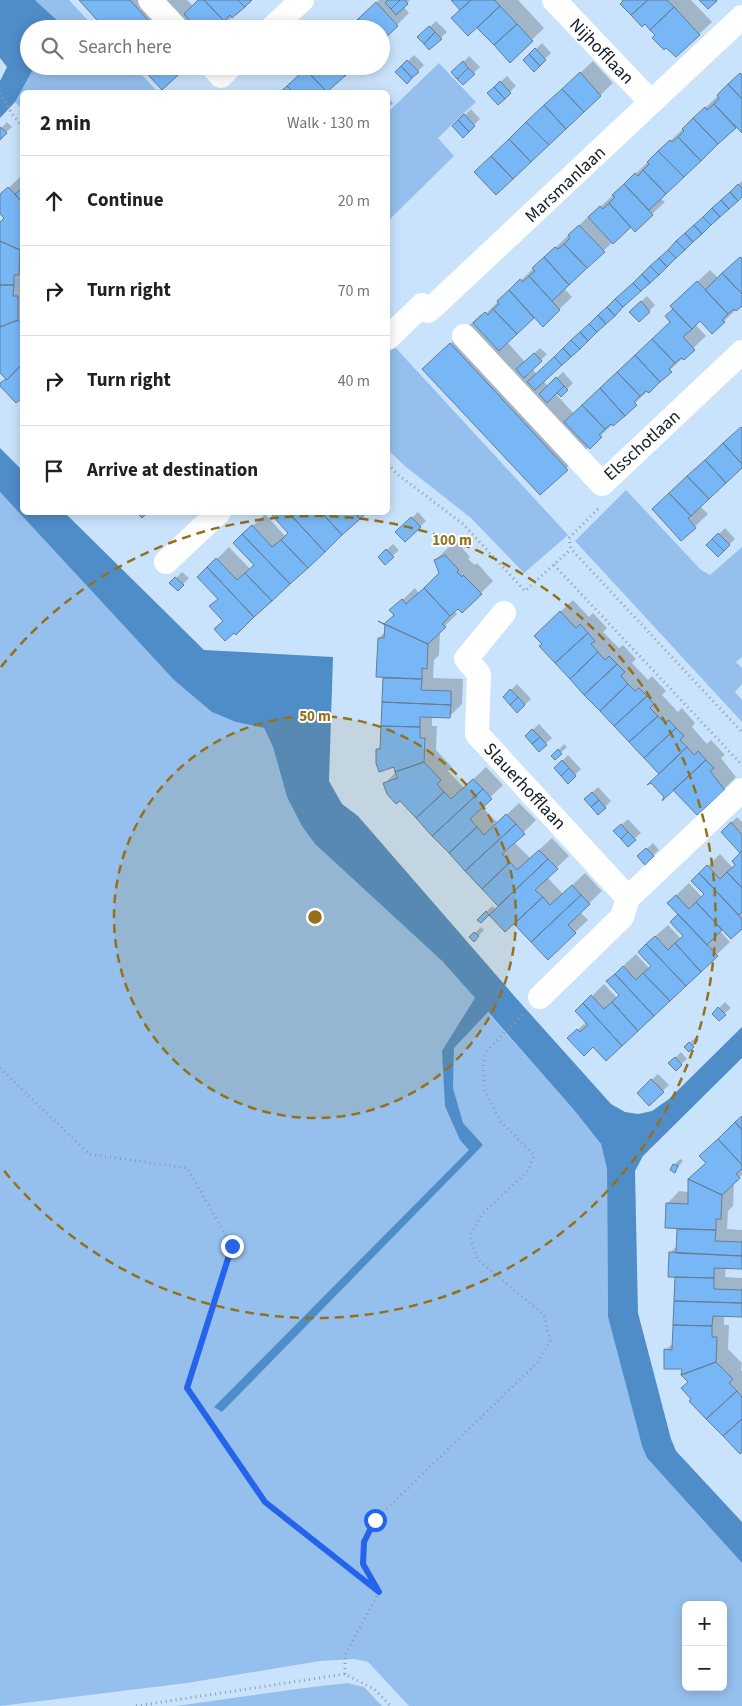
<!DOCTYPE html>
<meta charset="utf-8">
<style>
:root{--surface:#fff;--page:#f2f2f2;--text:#202124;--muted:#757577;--line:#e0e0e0}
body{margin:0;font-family:"Source Sans 3",sans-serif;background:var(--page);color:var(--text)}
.controls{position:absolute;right:15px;bottom:15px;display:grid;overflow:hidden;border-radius:8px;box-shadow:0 2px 12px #0003}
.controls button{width:45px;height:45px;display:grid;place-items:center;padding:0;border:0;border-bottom:1px solid var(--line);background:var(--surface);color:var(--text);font:25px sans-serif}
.stop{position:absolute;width:15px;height:15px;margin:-11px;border:4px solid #2563eb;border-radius:50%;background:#fff}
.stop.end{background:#2563eb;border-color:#fff;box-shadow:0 1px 5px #0008}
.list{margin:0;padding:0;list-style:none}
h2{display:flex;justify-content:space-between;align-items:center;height:65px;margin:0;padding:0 20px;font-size:21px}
h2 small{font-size:16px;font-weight:400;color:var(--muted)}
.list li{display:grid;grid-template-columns:32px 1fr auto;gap:15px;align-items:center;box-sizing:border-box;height:90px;padding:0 20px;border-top:1px solid var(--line)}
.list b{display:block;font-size:19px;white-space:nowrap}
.list em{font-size:16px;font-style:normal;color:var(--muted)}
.icon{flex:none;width:28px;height:28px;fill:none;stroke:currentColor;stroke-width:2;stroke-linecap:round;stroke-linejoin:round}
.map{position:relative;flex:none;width:742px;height:1706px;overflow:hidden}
.search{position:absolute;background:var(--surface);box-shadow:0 2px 12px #0003;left:20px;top:20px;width:370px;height:55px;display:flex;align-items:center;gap:12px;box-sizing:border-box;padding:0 18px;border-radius:28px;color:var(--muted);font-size:19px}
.panel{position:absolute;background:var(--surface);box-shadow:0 2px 12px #0003;left:20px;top:90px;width:370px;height:425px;border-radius:8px}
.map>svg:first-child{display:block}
.green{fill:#95c0ed;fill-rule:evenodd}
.water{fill:#4f8dc9}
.shadow{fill:#0003}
.building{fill:#78b7f6;stroke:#667c93}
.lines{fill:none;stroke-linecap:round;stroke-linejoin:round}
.path{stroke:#899cb0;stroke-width:3;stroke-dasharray:1 4;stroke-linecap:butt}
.minor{stroke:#fff;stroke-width:24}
.route{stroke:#2563eb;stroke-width:6}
.ring{fill:none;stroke:#947119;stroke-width:2.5;stroke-dasharray:9 6}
.labels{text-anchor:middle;stroke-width:4;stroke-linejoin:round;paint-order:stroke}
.street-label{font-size:18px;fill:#141d26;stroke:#fff}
.centre{fill:#947119;stroke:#fff;stroke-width:2.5}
.ring-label{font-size:15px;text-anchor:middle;font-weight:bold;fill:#947119;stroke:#fff;stroke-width:4;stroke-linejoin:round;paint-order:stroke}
</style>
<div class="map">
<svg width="742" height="1706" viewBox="0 0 742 1706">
<rect width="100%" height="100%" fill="#cae3fc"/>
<path class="green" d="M35,0H69L96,29H57L60,23Z
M439,63L476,102L438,138L454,156L388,221V112Z
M35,66H133L158,92H22V109L15,102Z
M394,346L568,535L524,573L471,518L406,467L388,450V352Z
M626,490L701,570L710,575L742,547V657L736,662L742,668V684L735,692L742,700V722L575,541Z
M0,492L174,680L236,722L264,728L273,747L287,797L315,844L442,961L574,1110L601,1144L607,1169L608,1317L642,1446L647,1458L742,1563V1706H409L368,1662L354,1659L320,1661L187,1683L0,1706ZM686,1605H723V1687H686Z
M348,1683L364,1687L382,1706H176L304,1688Z"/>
<path class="water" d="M0,0H35L60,23L57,29H29V66H35L15,102L0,118V81L7,67L0,58Z
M0,448L22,470V512L65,513L204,650L333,657L329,781L342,804L358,816L516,998L611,1104L625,1112L638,1114L652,1111L669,1099L742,1027V1058L643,1156L635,1171L638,1313L671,1439L676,1451L742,1522V1563L647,1458L642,1446L608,1317L607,1169L601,1144L574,1110L488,1012L454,1048L453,1088L463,1123L483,1145L222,1412L214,1407L469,1150L460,1140L445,1106L442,1051L475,998L442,961L315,844L302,826L287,797L273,747L264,728L236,722L212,712L174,680L0,492Z"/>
<path class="shadow" d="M80,0H187L193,6L199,0H250L219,29H107Z
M379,0H410L404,7L409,13L397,25L381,29H349Z
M453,0H518L544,28L510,61Z
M623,0H691L712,22L676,56Z
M436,21L447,32L430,48L419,37Z
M542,43L551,53L534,70L525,60Z
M414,55L424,65L407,82L397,72Z
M469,56L480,67L463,83L453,73Z
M593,61L613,83L496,194L488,159Z
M309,66H353L326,92H282Z
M742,73V132L736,126L660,198L665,202L652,214L635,230L631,225L564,288L572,297L543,325L534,316L507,342L525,362L540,348L547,354L532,369L537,374L742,181V195L543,381L548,386L563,372L573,383L561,395L557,391L555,393L574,414L672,322L674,309L684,294L710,270L718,278L742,256V304L724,321L700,319L695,324L706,336L540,493L424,369L481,314L483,316L592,213L593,214Z
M507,76L516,86L498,103L495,87Z
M388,97L393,103L388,108Z
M471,109L480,119L463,136L454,126Z
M7,122L12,127L0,138V129Z
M21,176L22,177V396L16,401L7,378L0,371V223L6,218L0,211V196Z
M647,296L655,305L649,311L637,306Z
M742,427V467L700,506L708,514L681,540L666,497Z
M270,512H365L224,620L219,598L199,577L229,547L250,569L255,564L235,543L265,514L285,536L289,532Z
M418,512L426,521L405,540L397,532Z
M725,528L735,539L718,556L708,545Z
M458,543L470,557L468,559L475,565L477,563L493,581L481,593L454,611L457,614L440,631L439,655L434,660L433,678L463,679L462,704L450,716H432V726H437L436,750L452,767L448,771L464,788L486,767L503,785L481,806L498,823L519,803L536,820L514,842L530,858L552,838L569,856L547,877L563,894L585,873L602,891L580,912L588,920L548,958L514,922L505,930L489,913L481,922L479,920L492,906L496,910L499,906L385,783L397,771L394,765L377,750L382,745L384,677L379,638L385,632V625L395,615L391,611L415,588L419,593L440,573L435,560L448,548Z
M393,544L399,550L385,563L379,557Z
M182,572L189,578L178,589L171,583Z
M573,600L589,617L593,613L607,628L603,632L619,648L623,645L636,659L632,663L648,680L652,676L666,691L662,695L678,712L682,708L695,723L692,727L707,744L711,740L725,755L721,758L736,777L724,789L660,774L543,644L548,623Z
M517,684L531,699L518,711L504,697Z
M539,724L552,738L539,750L526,736Z
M564,744L567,747L555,758L553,756Z
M568,755L581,769L568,782L555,768Z
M598,787L611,801L598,814L585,799Z
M737,817L742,822V927L723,928L720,931L730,942L606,1059L593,1046L569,1038L587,1021L589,999L604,984L617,998L621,995L620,969L636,954L649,968L652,965V939L668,925L681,939L684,935L679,914L668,903L689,883L702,897L705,894L692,881L720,854L733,868L737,864L742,853L722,832Z
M628,819L641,833L628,845L615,831Z
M653,843L659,850L645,863L639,856Z
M481,927L484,930L474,940L471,937Z
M725,1002L731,1008L719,1019L713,1014Z
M696,1037L699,1040L689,1050L685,1047Z
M681,1052L687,1059L676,1069L670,1063Z
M658,1074L669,1085L649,1104L638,1093Z
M742,1117V1175L734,1182L733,1206L728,1211L727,1229L742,1230V1268L726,1267L725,1277L742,1278V1316L724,1315V1325H729L728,1349L742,1363L741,1370L742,1371V1454L690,1401L693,1399L689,1382L683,1368L666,1350L674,1342L676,1276L670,1253L678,1245V1227L667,1204L679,1191L689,1192L707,1163L713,1143Z
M680,1159L683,1160L680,1165L674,1171V1165Z"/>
<path class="building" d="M79,0H130L156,29H105Z
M198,0H204L224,21L218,26L221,29H198L184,14Z
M204,0H238L245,7L232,18L230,15L224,21Z
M238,0H252L245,7Z
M388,0H400L391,9L385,3Z
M400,0H405L408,4L396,15L391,9Z
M451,0H471L460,10Z
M471,0H495L500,6L468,36L451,18Z
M622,0H648L631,15L620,4L623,1Z
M648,0H667L674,7L650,30L645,24L642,27L631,15Z
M699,0H716L717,1L708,9Z
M376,2L398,26L381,42V29H367L358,19Z
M500,6L517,24L494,45L477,28Z
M674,7L700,35L676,57L666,48L664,50L652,38L655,35L650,30Z
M358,19L367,29H348Z
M517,24L533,41L510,63L494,45Z
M429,26L435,32L424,44L417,37Z
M435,32L442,39L429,50L424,44Z
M535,48L546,60L540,66L529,54Z
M529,54L540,66L534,72L523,60Z
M407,60L419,72L412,78L401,66Z
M463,61L468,68L457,79L451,72Z
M140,66H188L162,90Z
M308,66H335L345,76L327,92L305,69Z
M335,66H355L345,76Z
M401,66L412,78L407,84L395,72Z
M468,68L475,74L463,85L457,79Z
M305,69L327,92H293L287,86Z
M580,72L601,96L584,112L562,89Z
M740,73L742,75V99L728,84Z
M500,81L511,93L505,99L494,87Z
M728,84L742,99V133L714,104L719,98L717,95Z
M287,86L293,92H280Z
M494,87L505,99L498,105L487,93Z
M562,89L584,112L566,129L544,105Z
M714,104L736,128L718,144L693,118L705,107L707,110Z
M544,105L566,129L549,145L526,122Z
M464,114L475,126L469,132L458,120Z
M693,118L718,144L701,161L678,137L684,131L682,129Z
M458,120L469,132L463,138L452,126Z
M526,122L549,145L531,162L509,139Z
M0,127L7,133L0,140Z
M678,137L701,161L684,177L658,151L670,140L672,142Z
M509,139L531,162L513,179L491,156Z
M658,151L684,177L666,194L643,170L649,164L647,162Z
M491,156L513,179L496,195L474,172Z
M643,170L666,194L649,210L624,184L635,173L638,176Z
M624,184L653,215L635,232L609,203L615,197L612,195Z
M738,184L742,188V197L738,201L730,192Z
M8,187L22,202V248L20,250L0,241V222L4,218L0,214V194Z
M22,188V202L15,194Z
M730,192L738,201L729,209L721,200Z
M721,200L729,209L720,217L712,208Z
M609,203L631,227L613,244L588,217L600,206L603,209Z
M712,208L720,217L711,225L703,217Z
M703,217L711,225L702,234L694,225Z
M579,225L605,252L587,268L564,244L570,238L568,235Z
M694,225L702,234L693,242L685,233Z
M685,233L693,242L685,250L676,241Z
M0,241L20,250L19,275H14V285H0Z
M676,241L685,250L676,258L668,250Z
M564,244L587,268L569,285L544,257L555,247L558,249Z
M668,250L676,258L667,267L659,258Z
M544,257L569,285L552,301L529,276L535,271L532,268Z
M740,257L742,259V294L722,273Z
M659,258L667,267L659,275L650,266Z
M650,266L659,275L650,283L642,274Z
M722,273L742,294V306L736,311L734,309L728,314L705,290Z
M642,274L650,283L641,291L633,283Z
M529,276L560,310L543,327L509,290L520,279L523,282Z
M697,281L728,314L722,320L725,322L712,334L700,321L692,329L670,306Z
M633,283L641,291L623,307L615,299Z
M0,285H14L13,296H18V320L0,327Z
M509,290L534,318L517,334L493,309L499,304L497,301Z
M615,299L623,307L615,316L607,307Z
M641,301L650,312L639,322L629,312Z
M607,307L615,316L606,324L598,315Z
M493,309L517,334L499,351L473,323L485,312L488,315Z
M673,309L692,329L683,337L695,350L684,360L681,358L675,363L652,339L670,322L665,316Z
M598,315L606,324L597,332L589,324Z
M18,320L22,325V364L7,380L0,373V327Z
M589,324L597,332L588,341L580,332Z
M580,332L588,341L580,349L571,340Z
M652,339L675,363L669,369L672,372L660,382L635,355Z
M571,340L580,349L571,357L563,348Z
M450,343L568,470L540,495L422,369Z
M563,348L571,357L562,365L554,357Z
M534,353L542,361L524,378L516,369Z
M635,355L660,382L649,393L646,391L640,396L617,372Z
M554,357L562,365L535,390L527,382Z
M22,364V398L16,403L0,386V383L6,379L7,380Z
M617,372L640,396L634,402L637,405L625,416L600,388Z
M556,377L564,386L547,403L539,394Z
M564,386L568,390L561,397L557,393Z
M600,388L625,416L613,426L611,424L605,429L582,405Z
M582,405L605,429L599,435L602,437L590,449L564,422Z
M741,427L742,428V464L723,443Z
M723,443L742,464V468L726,483L705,460Z
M705,460L726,483L709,499L687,476Z
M687,476L709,499L691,516L669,493Z
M669,493L691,516L688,518L696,528L681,541L652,509Z
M136,512H148L142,518Z
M269,512H288L325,552L308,568L281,540L288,533Z
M288,512H306L308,515L310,512H321L342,535L325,552Z
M321,512H354L360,519L342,535Z
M354,512H367L360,519Z
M411,517L421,527L405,542L395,532Z
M252,525L272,547L281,540L308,568L290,584L242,534Z
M718,533L730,545L724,551L712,539Z
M242,534L290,584L272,601L245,573L254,565L233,543Z
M712,539L724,551L718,557L706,545Z
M386,549L394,557L385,565L378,557Z
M445,555L459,570L457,572L462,577L463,575L482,594L462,613L458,609L450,616L424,588L439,573L434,560Z
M216,558L237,580L245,573L272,601L254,617L207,567Z
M207,567L254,617L236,635L234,633L225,641L214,629L223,621L209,606L218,599L197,577Z
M175,577L184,585L178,591L169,583Z
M424,588L450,616L442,624L446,627L428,644L384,624L394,615L389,610L402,599L406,604Z
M560,611L576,628L580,624L588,633L555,663L539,646L542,644L534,636Z
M378,621L428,644L427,669L422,668V679L376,677L378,638H384L385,625Z
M588,633L595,641L591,644L598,652L570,679L555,663Z
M598,652L605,660L609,656L617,664L584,695L570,679Z
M617,664L625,672L621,676L628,684L600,711L584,695Z
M383,678L422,679L421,690L451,691V705L382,702Z
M628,684L635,691L639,688L647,696L614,726L600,711Z
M510,689L518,697L510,705L503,697Z
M647,696L654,704L650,708L658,716L629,742L614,726Z
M518,697L525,705L517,713L510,705Z
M382,702L451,705L450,718L420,717V727L381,726Z
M658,716L665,723L669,720L676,728L644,758L629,742Z
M381,726L420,727V738H425L424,762L395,772L394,767L379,772L376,763V749H380Z
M676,728L684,736L680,740L687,747L659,774L644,758Z
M532,729L540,737L532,744L525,736Z
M540,737L547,745L539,752L532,744Z
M687,747L694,755L698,751L706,760L662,801L664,797L651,783L647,785Z
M558,749L562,754L555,760L551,756Z
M562,760L569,768L561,776L554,768Z
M706,760L714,768L710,771L725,790L697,815L673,790Z
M424,762L441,780L437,784L444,792L416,818L400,801L396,804L387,794L383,783L398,778L395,772Z
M569,768L576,776L568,784L561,776Z
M473,779L483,789L432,836L416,818L444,792L451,799Z
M483,789L492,799L470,819L477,827L449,853L432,836Z
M592,792L599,800L591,807L584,799Z
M599,800L606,808L598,815L591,807Z
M506,814L516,824L465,871L449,853L477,827L484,835Z
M731,822L742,835V851L740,853L721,832Z
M516,824L525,834L502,854L510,862L482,889L465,871Z
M621,824L628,832L621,839L613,831Z
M628,832L636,840L628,847L621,839Z
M646,848L654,856L645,865L637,856Z
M539,850L548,859L498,906L482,889L510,862L517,870Z
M742,851V888L727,872L735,865L732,861Z
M548,859L558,869L535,890L543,897L505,932L489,915Z
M707,865L720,879L727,872L742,888V912L739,915L699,873Z
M699,873L742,919V929L731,939L696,902L704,894L691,881Z
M572,885L581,895L531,942L514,924L543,897L550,905Z
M581,895L590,904L568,925L576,933L548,960L531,942Z
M676,895L689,909L696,902L722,930L707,945L667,903Z
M486,911L489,915L481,923L477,920Z
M678,914L718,956L701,972L675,943L683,936L670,922Z
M474,932L479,936L474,942L469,937Z
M655,936L668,950L675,943L701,972L686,986L646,944Z
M646,944L686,986L670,1001L643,973L651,966L638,952Z
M623,966L636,980L643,973L670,1001L654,1016L615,974Z
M615,974L654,1016L638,1031L612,1002L619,995L606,981Z
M591,995L604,1009L612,1002L638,1031L622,1046L583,1003Z
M583,1003L622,1046L606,1061L593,1047L584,1056L567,1038L577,1029L580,1032L588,1025L575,1011Z
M718,1007L726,1015L719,1021L712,1014Z
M689,1042L694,1047L689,1052L684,1047Z
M675,1057L682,1065L676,1071L668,1063Z
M651,1079L664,1092L649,1106L637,1093Z
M742,1116V1130L735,1122Z
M735,1122L742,1130V1165L718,1139Z
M718,1139L742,1165V1169L736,1174L740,1178L722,1195L688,1179L706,1163L699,1156Z
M673,1164L678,1166L675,1173L670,1170Z
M688,1179L722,1195L721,1219H716V1230L665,1228L666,1203L688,1204Z
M677,1229L716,1230L715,1241L742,1242V1256L676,1253Z
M669,1252L742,1256V1269L714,1268V1278L668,1277Z
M675,1277L714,1278V1289L742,1290V1303L674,1301Z
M674,1301L742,1303V1317L713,1316L712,1326L673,1325Z
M673,1325L712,1326V1337H717L716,1362L681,1375L682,1369H664V1349L672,1350Z
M716,1362L733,1379L729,1383L737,1391L706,1419L689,1401L691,1399L681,1388L688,1382L681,1375Z
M737,1391L742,1397V1419L723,1436L706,1419Z
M742,1419V1452L740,1454L723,1436Z"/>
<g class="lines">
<path class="path" d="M0,93L12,114L22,126
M388,464L397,474L463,524L525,591L571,549
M598,509L569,538L571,549L742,732
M554,565L742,765
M0,1068L89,1154L187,1168L232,1246L187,1388L265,1502L377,1590
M379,1592L363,1564L364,1542L375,1520L538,1362L550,1341L544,1315L477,1259L470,1236L481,1215L528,1171L534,1155L501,1122L484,1089L483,1065L487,1051L523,1014
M345,1674V1655L379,1592
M136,1706L345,1674L374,1689L391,1706"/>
<path class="minor" d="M150,0L177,29
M554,0L651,102
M271,29L302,0
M212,66L221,76L231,66
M464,336L602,484L742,352
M388,338L422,305L428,311L435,305L742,17
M166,562L219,512
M504,613L466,659L479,674L477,734L628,898
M540,997L622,917L628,898L742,790"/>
</g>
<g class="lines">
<path class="route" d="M232,1246L187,1388L265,1502L379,1592L363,1564L364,1542L375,1520"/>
</g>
<circle cx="315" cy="917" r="201" fill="#947119" fill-opacity=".12"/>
<g class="ring">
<circle cx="315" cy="917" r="201"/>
<path d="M1 667A401 401 0 1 1 1 1167"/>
</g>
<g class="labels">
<g class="street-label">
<text transform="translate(602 51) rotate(46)" y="6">Nijhofflaan</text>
<text transform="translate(565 184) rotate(-43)" y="6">Marsmanlaan</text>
<text transform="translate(642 445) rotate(-42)" y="6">Elsschotlaan</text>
<text transform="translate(525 786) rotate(47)" y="6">Slauerhofflaan</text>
</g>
</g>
<circle cx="315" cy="917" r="8" class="centre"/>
<g class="ring-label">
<text x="452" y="545">100 m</text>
<text x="315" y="721">50 m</text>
</g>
</svg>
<div class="controls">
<button>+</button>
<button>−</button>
</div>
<div class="stop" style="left:375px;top:1520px"></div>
<div class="stop end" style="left:232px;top:1246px"></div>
<div class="search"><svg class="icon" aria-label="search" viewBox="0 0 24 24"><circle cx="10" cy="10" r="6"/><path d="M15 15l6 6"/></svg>Search here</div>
<section class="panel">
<h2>2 min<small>Walk · 130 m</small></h2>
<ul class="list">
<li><svg class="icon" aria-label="ahead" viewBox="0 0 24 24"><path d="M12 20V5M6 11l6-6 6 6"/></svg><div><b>Continue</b></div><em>20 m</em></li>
<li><svg class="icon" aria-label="right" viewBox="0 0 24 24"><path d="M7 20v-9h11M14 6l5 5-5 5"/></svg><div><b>Turn right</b></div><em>70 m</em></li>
<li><svg class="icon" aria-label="right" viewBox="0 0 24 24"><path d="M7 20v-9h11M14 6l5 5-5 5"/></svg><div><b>Turn right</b></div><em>40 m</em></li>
<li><svg class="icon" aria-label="arrive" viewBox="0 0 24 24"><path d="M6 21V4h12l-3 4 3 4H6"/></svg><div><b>Arrive at destination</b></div></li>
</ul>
</section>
</div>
